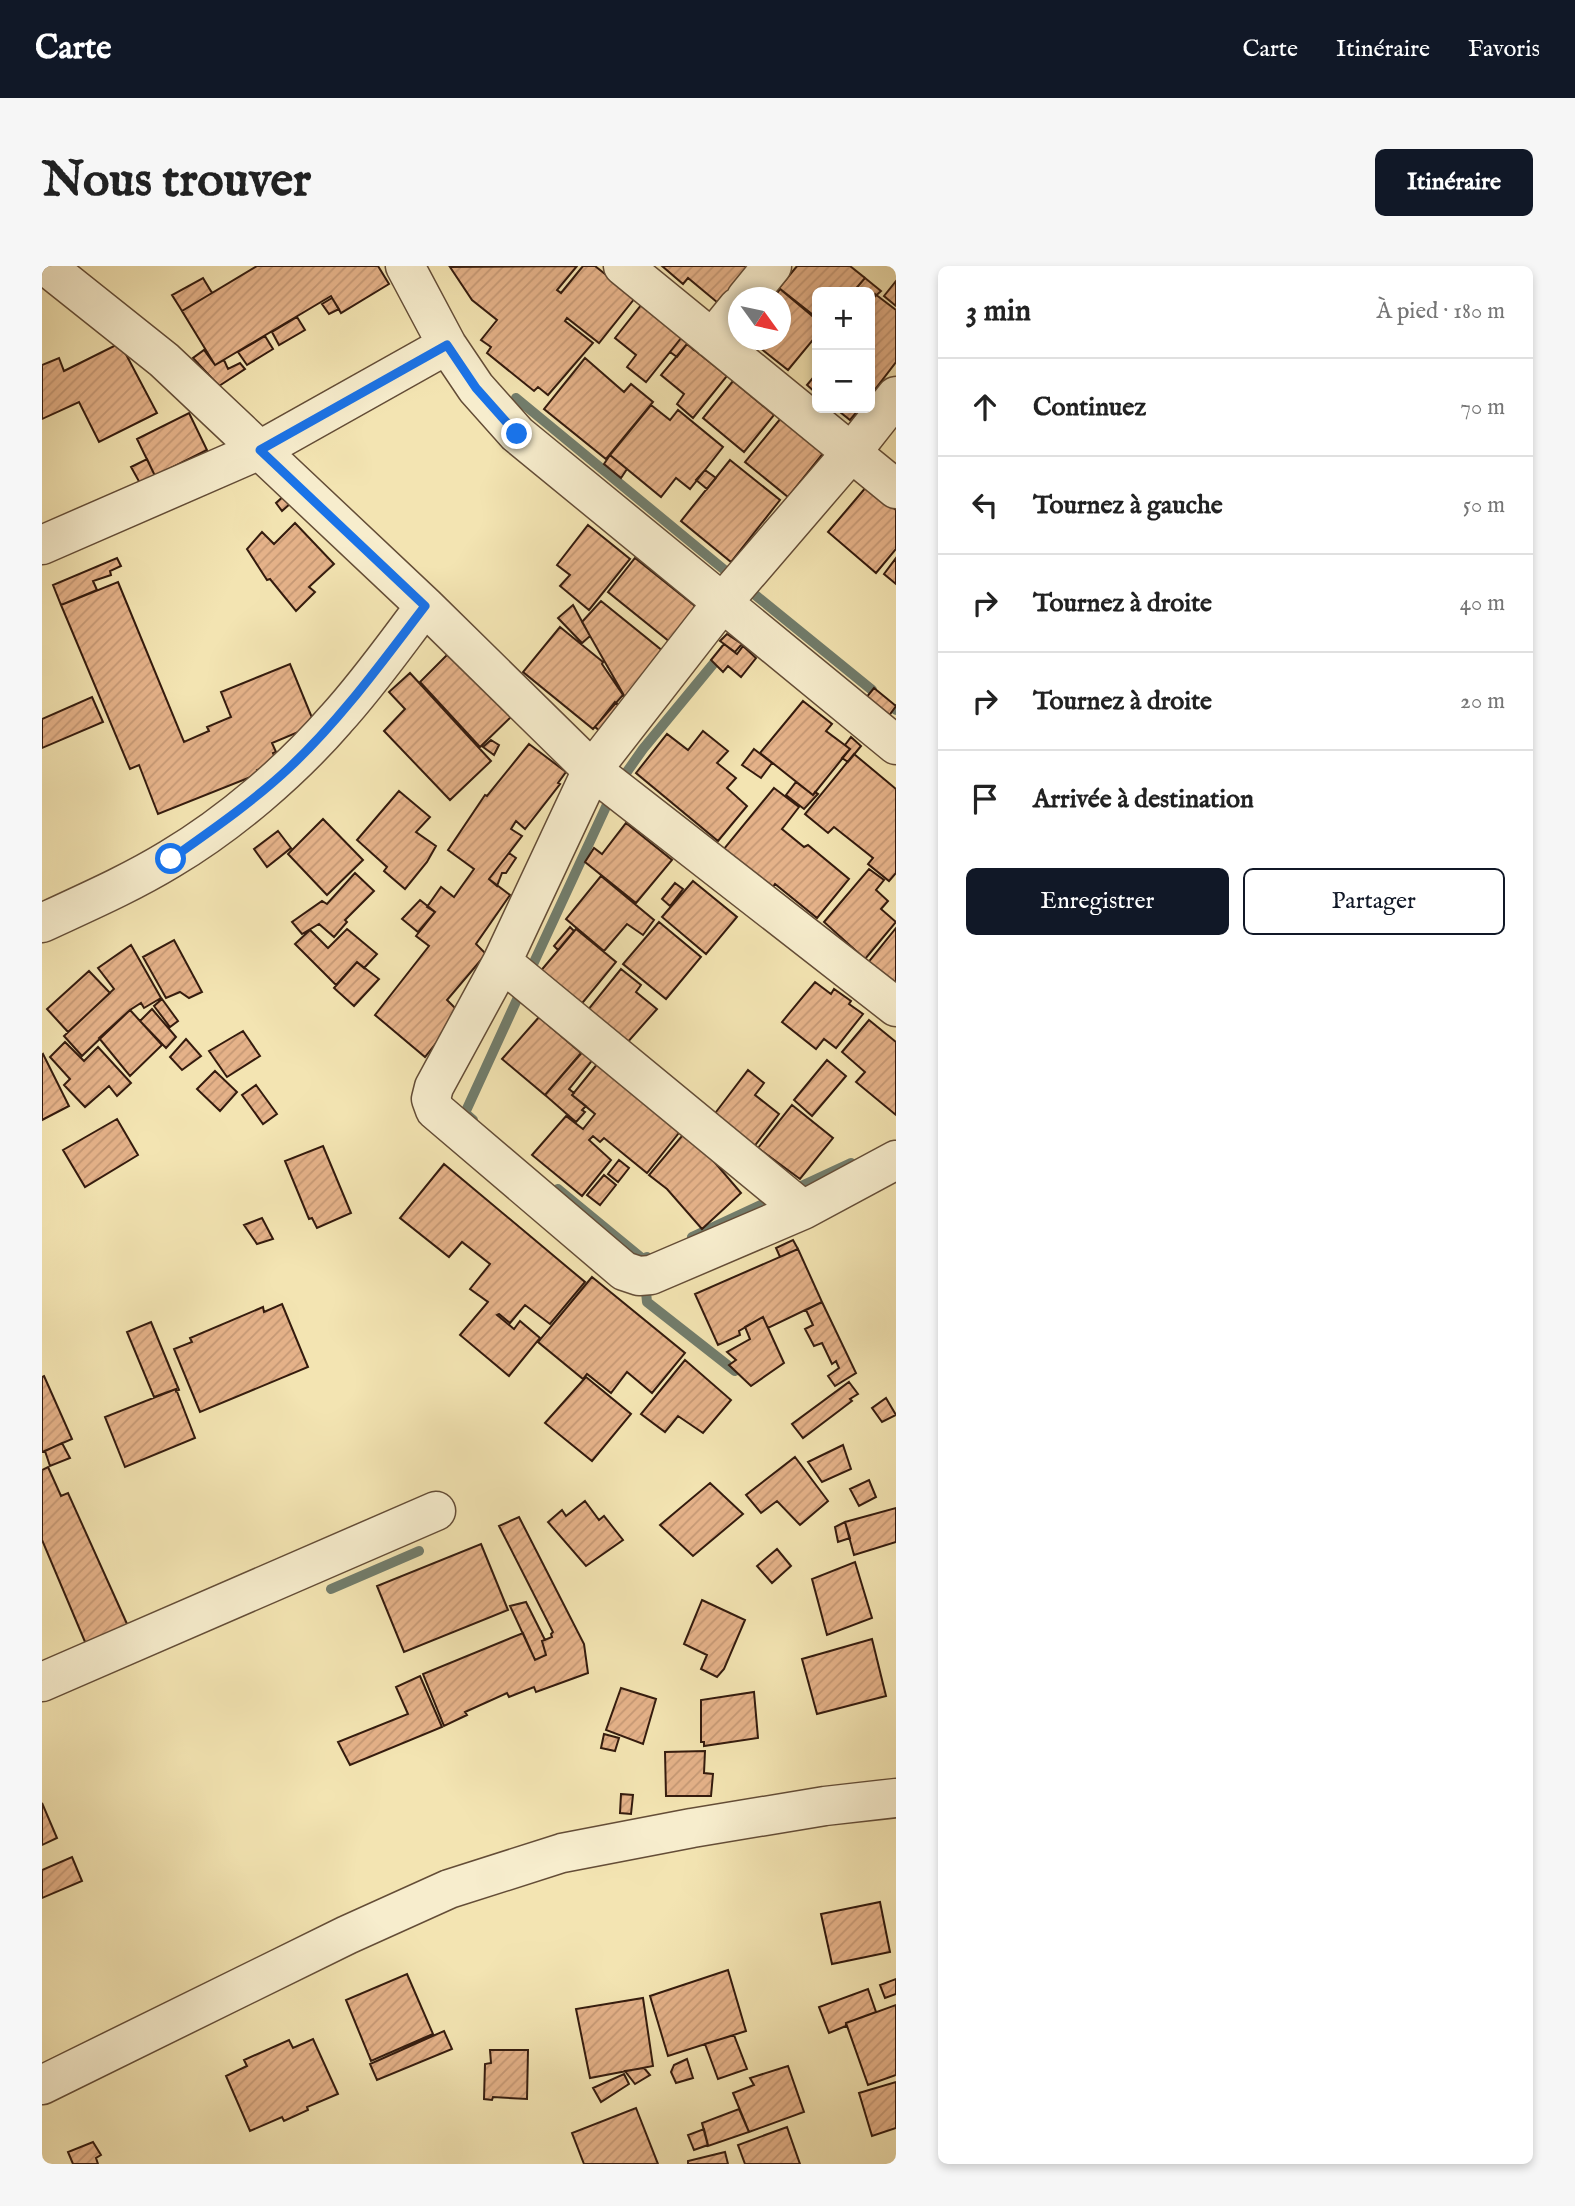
<!DOCTYPE html>
<html lang="fr">
<meta charset="utf-8">
<style>
:root{--surface:#fff;--page:#f6f6f6;--text:#222;--muted:#767676;--line:#e0e0e0;--accent:#111827}
body{margin:0;font-family:"IM FELL English",serif;background:var(--page);color:var(--text)}
.controls{position:absolute;right:21px;top:21px;display:grid;overflow:hidden;border-radius:10px;box-shadow:0 4px 10px #0003}
.controls button{width:63px;height:63px;display:grid;place-items:center;padding:0;border:0;border-bottom:2px solid var(--line);background:var(--surface);color:var(--text);font:35px sans-serif}
.compass{position:absolute;left:686px;top:21px;width:63px;height:63px;border-radius:50%;background:var(--surface);box-shadow:0 4px 10px #0003;rotate:123deg}
.stop{position:absolute;width:21px;height:21px;margin:-16px;border:5px solid #1a73e8;border-radius:50%;background:#fff}
.stop.end{background:#1a73e8;border-color:#fff;box-shadow:0 2px 7px #0008}
.list{margin:0;padding:0;list-style:none}
h2{display:flex;justify-content:space-between;align-items:center;height:91px;margin:0;padding:0 28px;font-size:30px}
h2 small{font-size:23px;font-weight:400;color:var(--muted)}
.list li{display:grid;grid-template-columns:46px 1fr auto;gap:21px;align-items:center;box-sizing:border-box;height:98px;padding:0 28px;border-top:2px solid var(--line)}
.list b{display:block;font-size:26px;white-space:nowrap}
.list em{font-size:23px;font-style:normal;color:var(--muted)}
.actions{display:flex;gap:14px;padding:21px 28px}
.actions a{flex:1;padding:16px 0;border:2px solid var(--accent);border-radius:10px;text-align:center;font-size:24px;color:var(--accent)}
.actions .main{background:var(--accent);color:#fff}
.icon{flex:none;width:38px;height:38px;fill:none;stroke:currentColor;stroke-width:2;stroke-linecap:round;stroke-linejoin:round}
.map{position:relative;flex:none;width:854px;height:1898px;overflow:hidden;border-radius:10px}
header{display:flex;align-items:center;gap:42px;box-sizing:border-box;height:98px;padding:0 35px;background:var(--accent);color:#fff}
header strong{font-size:33px}
nav{display:flex;gap:38px;margin-inline-start:auto;font-size:24px}
.intro{display:flex;align-items:center;justify-content:space-between;box-sizing:border-box;height:168px;padding:0 42px}
h1{margin:0;font-size:49px}
.button{padding:18px 32px;border-radius:10px;background:var(--accent);color:#fff;font-size:24px;font-weight:700}
main{display:flex;gap:42px;padding:0 42px}
aside{flex:1;background:var(--surface);border-radius:10px;box-shadow:0 4px 10px #0003}
.map>svg:first-child{display:block}
.lines{fill:none;stroke-linecap:round;stroke-linejoin:round}
.stream{stroke:#727d6c;stroke-width:10}
.building{fill:url(#building-hatch);stroke:#341b0e;stroke-width:2}
.minor-casing{stroke:#644d37;stroke-width:41}
.minor{stroke:#f7edcd;stroke-width:38}
.route{stroke:#1a73e8;stroke-width:9}
</style>
<header>
<strong>Carte</strong>
<nav><a>Carte</a><a>Itinéraire</a><a>Favoris</a></nav>
</header>
<div class="intro"><h1>Nous trouver</h1><a class="button">Itinéraire</a></div>
<main>
<div class="map">
<svg width="854" height="1898" viewBox="0 0 854 1898">
<defs>
<pattern id="building-hatch" width="6" height="6" patternUnits="userSpaceOnUse" patternTransform="scale(1.75)"><rect width="6" height="6" fill="#e5b289"/><path d="M-1 1l2-2M0 6l6-6M5 7l2-2" fill="none" stroke="#c59875"/></pattern>
</defs>
<rect width="100%" height="100%" fill="#f3e4b2"/>
<filter id="stains"><feTurbulence type="fractalNoise" baseFrequency=".00286" numOctaves="4"/><feColorMatrix values="0 0 0 0 .2 0 0 0 0 .09 0 0 0 0 .02 0 0 0 .5 -.17"/></filter>
<radialGradient id="worn" r=".72"><stop offset=".6" stop-color="#630" stop-opacity="0"/><stop offset="1" stop-color="#630" stop-opacity=".3"/></radialGradient>
<g class="lines">
<path class="stream" d="M474,132L691,311
M712,328L830,424
M853,443L854,444
M577,517L601,483L672,397
M487,707L569,530
M431,854L423,847L478,727
M755,922L809,897
M516,923L601,993L605,991
M650,971L732,933
M604,1026L605,1036L693,1105
M289,1323L377,1285"/>
</g>
<path class="building" d="M215,0H336L347,18L299,47L289,30L173,99L140,45Z
M535,0L515,24L519,27L541,0H553L593,32L557,77L525,52L523,55L551,77L506,129L496,121L492,125L445,87L449,81L439,74L455,54L430,34L408,1Z
M620,0H722L682,42L646,12L641,18Z
M755,0H808L823,12L811,26H775V52L737,22Z
M161,12L170,27L140,45L130,29Z
M823,12L839,25L828,35V26H811Z
M854,15V40L842,30Z
M738,23L775,54V69L746,104L708,74H738V32H732Z
M833,28L854,44V96L828,130V35Z
M290,32L297,43L287,48L280,38Z
M600,38L640,71L604,116L585,101L594,89L573,72Z
M255,51L263,64L237,79L230,66Z
M644,66L657,76L652,84L645,78L635,91L628,86Z
M223,70L231,83L205,99L196,86Z
M78,77L115,147L57,176L37,136L0,153V99L17,92L22,105Z
M645,78L685,110L651,152L635,138L642,128L619,109Z
M162,84L173,99L182,94L186,103L198,97L203,103L177,120L151,92Z
M543,92L582,126L589,118L611,136L564,193L502,143Z
M775,107V128L765,119Z
M691,115L732,149L702,186L661,152Z
M609,139L628,154L636,144L681,181L648,223L634,212L619,231L568,189Z
M793,142H818L808,154Z
M147,147L165,184L113,210L95,173Z
M739,152L782,186L746,231L703,196Z
M568,189L585,203L579,212L562,198Z
M105,193L114,212L99,219L89,201Z
M688,194L738,234L689,296L639,255Z
M663,204L674,212L665,223L654,214Z
M825,220L854,244V283L834,307L786,266Z
M244,228L250,236L240,245L234,237Z
M253,257L292,298L267,321L273,326L254,345L228,313L225,314L205,283L220,266L232,278Z
M546,259L588,293L547,344L518,320L528,309L515,299Z
M75,292L79,300L68,305L69,309L51,315L55,324L19,339L11,319Z
M593,292L653,340L628,376L566,326Z
M854,292V318L842,308Z
M76,316L142,476L167,465L165,461L189,451L179,426L248,398L273,459L230,477L234,486L231,487L235,496L215,504L216,508L116,548L97,499L88,503L19,339Z
M559,335L622,386L584,433L540,356Z
M531,339L548,370L540,377L516,352Z
M518,361L561,396L560,398L581,429L551,463L481,406Z
M685,368L700,378L693,386L678,375Z
M682,378L695,388L701,380L714,392L699,411L686,400L681,406L669,394Z
M410,384L471,449L438,481L378,416Z
M368,407L449,495L408,534L342,465L363,443L347,426Z
M832,422L854,440L846,451L823,433Z
M50,431L61,456L0,482V453Z
M761,435L790,458L784,465L808,483L771,529L718,487Z
M573,436L578,440L558,465L553,461Z
M661,465L686,485L675,497L694,512L685,522L705,540L676,575L594,507L625,468L646,484Z
M809,471L819,480L806,496L800,492L808,483L803,479Z
M449,474L457,479L452,489L441,481Z
M487,478L524,506L516,517L518,518L483,563L474,555L469,563L480,570L447,613L468,629L434,678L444,688L405,734L414,743V752L383,791L333,749L387,680L374,670L393,646L385,641L399,621L412,631L432,603L406,584L443,529L445,530Z
M712,483L730,497L719,512L700,499Z
M812,488L854,523V607L847,615L826,598L831,592L792,561L786,567L763,548Z
M754,516L771,529L773,526L776,528L762,543L744,529Z
M732,522L757,541L740,563L762,581L766,579L807,613L775,652L733,618L729,624L681,584Z
M357,525L388,551L374,566L394,580L385,596L363,623L342,605L345,601L315,574Z
M281,553L321,594L285,629L246,588Z
M584,557L630,594L594,637L543,596L552,582L560,588Z
M236,565L249,582L225,601L212,583Z
M467,587L474,592L464,607H460L455,620L447,613Z
M827,603L842,614L834,624L846,635L839,643L854,656L823,693L782,656Z
M313,607L332,625L303,654L305,656L292,671L277,658L260,668L250,656L280,635L285,638Z
M559,610L612,654L601,669L585,658L562,685L524,653Z
M651,615L695,651L664,688L620,651Z
M633,617L641,623L628,640L620,633Z
M378,634L393,646L376,666L360,653Z
M617,656L659,691L624,733L581,698Z
M528,661L532,665L516,684L512,680Z
M854,662V724L824,699Z
M305,663L335,688L322,702L315,696L294,719L253,678L268,664L286,682Z
M534,663L574,696L537,741L497,707Z
M132,674L160,726L147,732L138,726L124,732L101,691Z
M89,679L119,732L102,742L99,737L88,744L40,790L22,770L72,723L56,702Z
M315,696L337,713L312,740L292,722Z
M579,703L599,719L594,726L615,743L584,778L545,745Z
M47,705L68,727L26,766L5,743Z
M773,716L789,728L792,723L809,735L807,738L821,748L794,782L782,773L774,783L740,756Z
M120,733L136,755L128,761L112,740Z
M110,743L134,771L124,782L98,755Z
M88,744L120,779L88,810L57,772Z
M497,751L539,787L503,829L460,793Z
M827,754L854,776V849L814,816L823,806L800,786Z
M201,765L218,790L185,811L167,785Z
M144,773L159,790L140,804L128,791Z
M23,776L42,795L56,781L89,817L75,830L67,820L43,841L22,819L28,813L8,791Z
M543,783L553,791L527,823L532,827L530,829L544,840L540,844L543,846L534,856L503,829Z
M1,788L27,840L0,854V789Z
M785,794L804,810L770,850L752,834Z
M556,797L640,863L605,907L562,872L558,876L551,870L547,874L569,894L540,930L490,889L524,850L541,863L553,848L530,829Z
M706,804L722,817L713,829L737,848L711,882L671,850Z
M173,805L195,826L178,845L155,823Z
M214,819L235,848L221,858L200,829Z
M750,839L791,872L758,913L716,882Z
M75,853L96,889L43,921L21,884Z
M645,864L699,927L660,963L625,923L607,909Z
M281,880L309,947L275,962L270,952L267,953L243,895Z
M577,894L587,902L576,916L566,908Z
M402,898L543,1016L508,1058L483,1039L468,1057L457,1048L455,1049L472,1063L478,1055L498,1072L467,1110L418,1069L446,1036L428,1023L448,998L420,976L407,991L358,952Z
M562,909L574,919L558,939L545,929Z
M220,952L231,973L215,978L202,959Z
M751,974L756,983L738,991L734,982Z
M756,983L780,1036L726,1062L721,1051L697,1065L698,1069L676,1079L653,1028Z
M550,1011L643,1087L610,1127L585,1106L569,1127L545,1108L541,1113L496,1076Z
M780,1036L814,1107L793,1120L786,1110L797,1102L794,1095L790,1098L780,1077L772,1080L763,1063L771,1059L764,1044Z
M240,1038L266,1101L158,1146L132,1083L150,1076L148,1072L221,1041L222,1046Z
M721,1051L742,1097L709,1120L687,1099L694,1094L685,1086L708,1073L703,1061Z
M109,1056L137,1124L134,1125V1123L112,1131L85,1066Z
M643,1094L689,1134L661,1167L636,1150L623,1166L599,1148Z
M2,1110L30,1173L0,1186V1111Z
M544,1111L589,1148L550,1195L503,1157Z
M807,1116L816,1128L808,1133L810,1135L761,1172L750,1158Z
M134,1123L153,1172L83,1201L63,1151Z
M844,1132L854,1149L840,1156L830,1142Z
M20,1177L28,1192L8,1200L3,1185Z
M801,1179L809,1203L780,1216L766,1196Z
M753,1191L786,1235L758,1259L735,1235L719,1247L704,1229Z
M6,1201L19,1230L26,1227L90,1369L46,1383L0,1274V1204Z
M827,1214L834,1231L817,1240L808,1223Z
M668,1217L701,1248L651,1290L618,1259Z
M543,1235L557,1254L562,1250L581,1274L544,1300L506,1256L520,1244L524,1250Z
M854,1242V1276L812,1289L803,1256Z
M477,1251L542,1378L546,1407L494,1426L492,1421L467,1431L465,1427L423,1446L425,1449L402,1460L381,1408L481,1367L493,1394L504,1389L500,1375L510,1371L509,1368L511,1366L457,1260Z
M803,1256L808,1272L796,1276L793,1261Z
M439,1278L466,1344L362,1386L335,1320Z
M735,1283L749,1300L730,1317L715,1300Z
M813,1296L830,1352L785,1369L770,1313Z
M660,1334L703,1354L682,1403L675,1411L659,1403L665,1389L642,1378Z
M484,1336L503,1374L500,1375L504,1389L493,1394L468,1340Z
M830,1373L844,1430L775,1448L760,1393Z
M378,1410L400,1461L308,1499L296,1476L366,1448L354,1421Z
M579,1422L614,1433L601,1478L564,1464Z
M712,1426L716,1472L662,1480V1476H659V1434Z
M562,1468L577,1472L573,1485L559,1482Z
M663,1485L662,1507L671,1508L669,1530H624L623,1486Z
M579,1528L591,1529L589,1548L578,1547Z
M0,1537L15,1572L0,1579Z
M30,1591L40,1615L0,1632V1604Z
M838,1636L848,1686L790,1698L779,1648Z
M686,1704L704,1765L626,1790L608,1730Z
M365,1708L391,1768L329,1795L304,1734Z
M854,1713V1728L843,1732L838,1719Z
M826,1723L834,1746L804,1757V1760L787,1767L777,1741Z
M601,1732L611,1800L548,1812L534,1743Z
M854,1739V1809L826,1819L804,1757Z
M402,1765L410,1783L335,1814L328,1798Z
M692,1769L705,1803L676,1813L663,1778Z
M271,1773L296,1828L265,1841L266,1844L242,1855L240,1851L208,1865L184,1810L205,1800L202,1794L247,1774L251,1782Z
M448,1784H486L485,1833L451,1831L450,1834L442,1833L443,1798L449,1797Z
M645,1793L651,1812L634,1817L629,1806L632,1799Z
M746,1800L762,1846L707,1866L691,1827L712,1819L708,1812Z
M602,1802L608,1809L593,1818L583,1805Z
M582,1808L587,1818L559,1836L551,1822Z
M854,1816V1862L830,1870L817,1827Z
M594,1842L616,1898H542L530,1867Z
M697,1843L707,1866L666,1880L660,1857Z
M745,1861L758,1898H703L696,1879Z
M662,1863L666,1879L652,1884L646,1869Z
M51,1876L59,1889L54,1892L56,1898H31L26,1886Z
M683,1886L686,1898H646V1895Z"/>
<g class="lines">
<g class="minor-casing">
<path id="minor" d="M363,0L405,79L434,122L475,168L854,479
M581,0L854,223
M704,32L730,0
M670,73L696,41
M0,279L218,184L405,79
M383,340L550,504L854,741
M0,657C43,637 87,618 128,593C187,558 249,505 294,453C326,418 354,378 383,340L122,94L4,0
M460,696L761,944L854,894
M761,944L609,1009L597,1010L582,1005L393,844L389,833L392,821L460,696L550,504L680,337L809,187L854,130
M0,1416L394,1245
M0,1819L305,1669L407,1623L520,1587L650,1562L783,1540L854,1532"/>
</g>
<use href="#minor" class="minor"/>
</g>
<g class="lines">
<path class="route" d="M129,593C170,564 212,535 248,501C299,453 340,396 383,340L218,184L405,79L434,122L475,168"/>
</g>
<rect width="100%" height="100%" filter="url(#stains)"/>
<rect width="100%" height="100%" fill="url(#worn)"/>
</svg>
<div class="controls">
<button>+</button>
<button>−</button>
</div>
<svg class="compass" viewBox="-18 -18 36 36"><path d="M0-13l5 13h-10z" fill="#e53935"/><path d="M0 13l5-13h-10z" fill="#767676"/></svg>
<div class="stop" style="left:129px;top:593px"></div>
<div class="stop end" style="left:475px;top:168px"></div>
</div>
<aside>
<h2>3 min<small>À pied · 180 m</small></h2>
<ul class="list">
<li><svg class="icon" aria-label="ahead" viewBox="0 0 24 24"><path d="M12 20V5M6 11l6-6 6 6"/></svg><div><b>Continuez</b></div><em>70 m</em></li>
<li><svg class="icon" aria-label="left" viewBox="0 0 24 24"><path d="M17 20v-9H6M10 6l-5 5 5 5"/></svg><div><b>Tournez à gauche</b></div><em>50 m</em></li>
<li><svg class="icon" aria-label="right" viewBox="0 0 24 24"><path d="M7 20v-9h11M14 6l5 5-5 5"/></svg><div><b>Tournez à droite</b></div><em>40 m</em></li>
<li><svg class="icon" aria-label="right" viewBox="0 0 24 24"><path d="M7 20v-9h11M14 6l5 5-5 5"/></svg><div><b>Tournez à droite</b></div><em>20 m</em></li>
<li><svg class="icon" aria-label="arrive" viewBox="0 0 24 24"><path d="M6 21V4h12l-3 4 3 4H6"/></svg><div><b>Arrivée à destination</b></div></li>
</ul>
<div class="actions"><a class="main">Enregistrer</a><a>Partager</a></div>
</aside>
</main>
